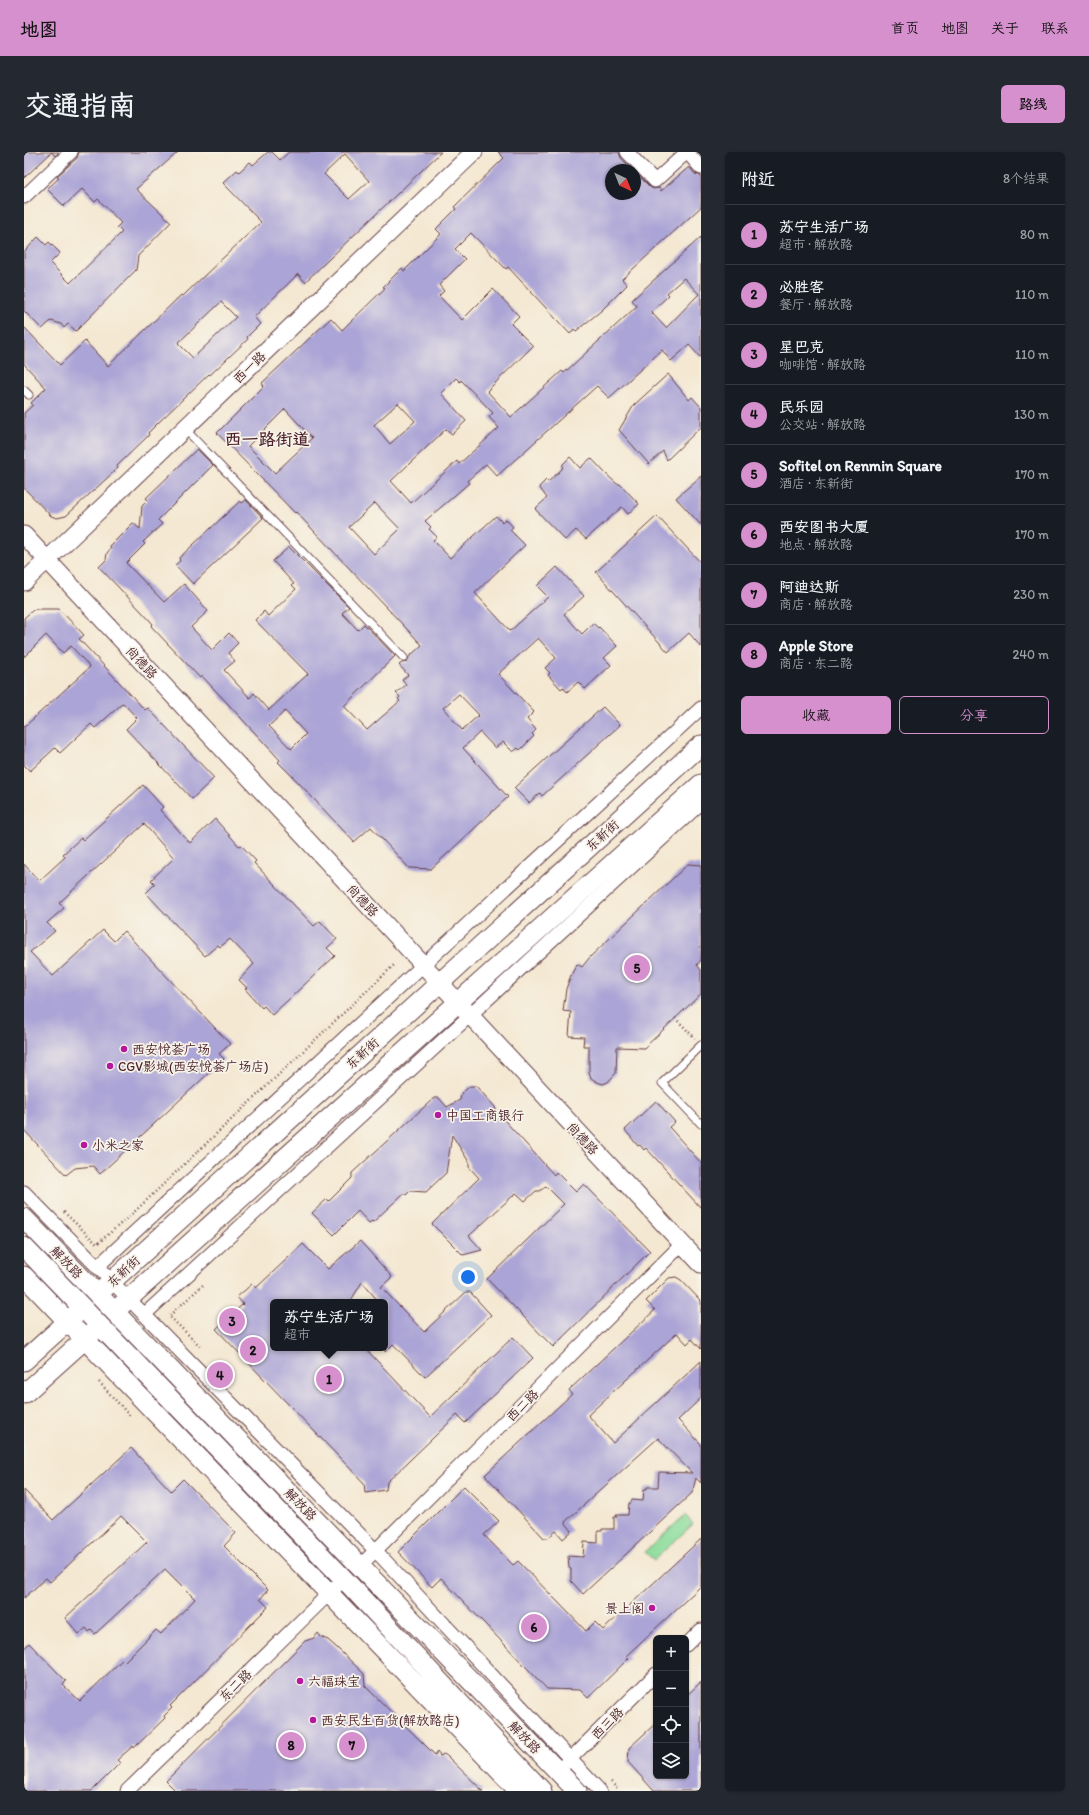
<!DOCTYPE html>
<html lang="zh">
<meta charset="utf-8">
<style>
:root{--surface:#171b24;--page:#242831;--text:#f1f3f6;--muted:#9ea1a6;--line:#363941;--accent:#d690ce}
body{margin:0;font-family:Itim,"LXGW WenKai TC",sans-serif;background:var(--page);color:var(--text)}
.controls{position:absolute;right:12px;bottom:12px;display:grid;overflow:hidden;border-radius:6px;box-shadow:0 1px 3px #0004}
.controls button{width:36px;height:36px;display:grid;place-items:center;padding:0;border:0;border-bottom:1px solid var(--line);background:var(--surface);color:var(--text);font:20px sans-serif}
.compass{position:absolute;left:581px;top:12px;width:36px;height:36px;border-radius:50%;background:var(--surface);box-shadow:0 1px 3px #0004;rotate:137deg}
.you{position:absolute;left:444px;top:1125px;width:14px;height:14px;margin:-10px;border:3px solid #fff;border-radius:50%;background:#1a73e8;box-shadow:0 0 0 6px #1a73e833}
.badge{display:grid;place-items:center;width:26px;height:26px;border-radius:50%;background:var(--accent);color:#111;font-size:13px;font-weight:700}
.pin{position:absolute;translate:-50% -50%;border:2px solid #fff;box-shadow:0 1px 4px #0006}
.popup{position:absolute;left:246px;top:1147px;width:118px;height:52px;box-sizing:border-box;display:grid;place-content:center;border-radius:6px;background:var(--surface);filter:drop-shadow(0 1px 3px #0005);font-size:13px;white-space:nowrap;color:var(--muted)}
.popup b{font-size:15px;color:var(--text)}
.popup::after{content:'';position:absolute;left:50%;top:100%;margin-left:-8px;border:8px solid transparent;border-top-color:var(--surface)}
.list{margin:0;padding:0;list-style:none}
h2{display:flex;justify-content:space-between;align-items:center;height:52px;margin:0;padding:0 16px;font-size:17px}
h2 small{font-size:13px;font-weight:400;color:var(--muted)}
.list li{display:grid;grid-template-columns:26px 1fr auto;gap:12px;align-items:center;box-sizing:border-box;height:60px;padding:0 16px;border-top:1px solid var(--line)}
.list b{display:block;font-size:15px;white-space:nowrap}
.list p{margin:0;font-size:13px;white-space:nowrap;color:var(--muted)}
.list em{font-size:13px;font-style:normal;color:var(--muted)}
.actions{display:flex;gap:8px;padding:12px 16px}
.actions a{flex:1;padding:9px 0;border:1px solid var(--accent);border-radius:6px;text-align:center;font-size:14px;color:var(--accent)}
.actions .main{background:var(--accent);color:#111}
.icon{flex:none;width:22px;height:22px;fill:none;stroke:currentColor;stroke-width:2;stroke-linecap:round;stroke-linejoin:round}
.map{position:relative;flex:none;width:677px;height:1639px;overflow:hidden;border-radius:6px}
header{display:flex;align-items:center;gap:24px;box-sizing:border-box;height:56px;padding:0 20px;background:var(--accent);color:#111}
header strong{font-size:19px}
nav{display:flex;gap:22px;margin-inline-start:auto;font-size:14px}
.intro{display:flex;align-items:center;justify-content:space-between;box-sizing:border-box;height:96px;padding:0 24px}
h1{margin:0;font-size:28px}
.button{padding:10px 18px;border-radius:6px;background:var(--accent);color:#111;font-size:14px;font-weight:700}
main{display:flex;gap:24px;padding:0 24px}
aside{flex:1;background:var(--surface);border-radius:6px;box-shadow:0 1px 3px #0004}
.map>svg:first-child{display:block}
.green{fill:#8ddd9d;stroke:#6c7e64}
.building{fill:#aba4d6;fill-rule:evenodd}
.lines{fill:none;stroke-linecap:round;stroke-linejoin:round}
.service-casing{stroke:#643d44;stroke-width:9}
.minor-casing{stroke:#643d44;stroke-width:15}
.tertiary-casing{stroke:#643d44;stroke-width:19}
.secondary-casing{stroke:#643d44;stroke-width:21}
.path{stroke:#643d44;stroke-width:2.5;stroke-dasharray:1 3;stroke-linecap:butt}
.service{stroke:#fff;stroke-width:7}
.minor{stroke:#fff;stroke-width:13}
.tertiary{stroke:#fff;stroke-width:17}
.secondary{stroke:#fff;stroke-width:19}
.poi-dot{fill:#b5179e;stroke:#f7f3e8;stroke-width:1.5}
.labels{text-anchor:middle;stroke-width:3.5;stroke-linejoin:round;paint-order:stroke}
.street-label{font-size:13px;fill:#4a1f2b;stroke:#f7f3e8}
.poi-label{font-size:13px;fill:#4a1f2b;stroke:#f7f3e8;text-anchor:start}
.district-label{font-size:17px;font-weight:bold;fill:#4a1f2b;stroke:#f7f3e8}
</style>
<header>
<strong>地图</strong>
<nav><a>首页</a><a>地图</a><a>关于</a><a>联系</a></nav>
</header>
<div class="intro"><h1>交通指南</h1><a class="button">路线</a></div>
<main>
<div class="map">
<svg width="677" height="1639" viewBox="0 0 677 1639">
<rect width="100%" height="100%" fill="#f7f3e8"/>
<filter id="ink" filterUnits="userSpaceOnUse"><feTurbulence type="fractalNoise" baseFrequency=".025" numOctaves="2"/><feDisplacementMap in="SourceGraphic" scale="8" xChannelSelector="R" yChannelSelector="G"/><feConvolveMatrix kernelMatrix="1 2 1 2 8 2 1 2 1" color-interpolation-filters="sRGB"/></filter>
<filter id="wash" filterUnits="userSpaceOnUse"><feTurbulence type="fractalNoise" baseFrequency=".012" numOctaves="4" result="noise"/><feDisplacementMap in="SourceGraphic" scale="16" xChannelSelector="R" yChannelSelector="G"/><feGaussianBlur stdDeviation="0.9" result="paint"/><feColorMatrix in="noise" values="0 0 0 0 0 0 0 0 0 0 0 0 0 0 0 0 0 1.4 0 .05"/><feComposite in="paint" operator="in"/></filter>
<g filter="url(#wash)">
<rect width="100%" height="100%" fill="#f4e8d2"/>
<path class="green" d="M661,1363L669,1372L630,1408L621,1400Z"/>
<g id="blocks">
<path class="building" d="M0,0H35L31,4L28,0L0,26Z
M55,0H154L112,37L147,70L114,104L112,118L52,179L44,172L40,176L37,172L27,169L18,177L0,159V100L14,85L22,93L25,90L36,101L26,111L46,131L98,80L93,75L97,71L74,47L71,50L58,37L40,54L23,37L35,26L33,24L53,6Z
M244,0H248L256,8L265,0H417L281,130L274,122L230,165L236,172L223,185L224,187L186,223L185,222L134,271L124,281L125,283L93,314L94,316L42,364L33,366L27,364L0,336V261L9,253L7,251L22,236L0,212V175L36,213L61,189L84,214L157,143L159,144L163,140L237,70L199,31L213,18L215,20L226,10L229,13ZM321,2L345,29L325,47L300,22ZM197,150L212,165L169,206L154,191Z
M474,0H595L597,6L609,18H587V42H611V20L626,35L629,37L635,36L637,39L665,15L671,22L677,24V55L598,127L603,133L578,158L552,179L550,177L546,182L484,115L482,117L447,81L431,97L441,107L415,133L420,139L415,144L438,168L469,137L495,164L487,172L509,194L463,239L487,265L538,219L540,221L613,154L608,148L677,85V206L665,193L647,209L638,198L585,246L573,234L473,324L462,312L443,329L445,331L401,369L407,375L405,377L413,385L409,388L426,406L472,364L478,370L482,367L489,375L486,378L501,393L451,441L486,479L524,445L513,434L533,415L560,444L540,462L558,482L569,471L574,476L575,475L593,494L580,506L587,513L561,537L554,530L543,540L539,535L537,537L524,523L526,521L521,516L532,506L514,486L474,522L510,560L503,567L512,578L508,582L510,584L496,598L494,596L489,600L479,590L471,596L456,580L439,596L484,645L407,717L385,716L347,675L330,690L274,630L254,610L256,608L178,524L176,526L127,474L129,472L118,460L75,415L82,408L83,401L87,396L86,394L109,371L116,377L118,354L124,348L122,346L173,297L189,313L134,368L138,372L119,390L121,392L102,411L140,450L160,432L184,459L167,475L188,498L205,481L214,491L204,501L211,509L200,518L226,546L230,541L245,558L284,522L231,468L240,459L244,464L272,437L268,433L270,432L249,409L265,395L325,455L318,461L334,478L340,472L371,504L320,554L343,578L376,549L374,547L376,545L372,541L382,533L378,528L384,523L375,513L378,511L383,510L385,505L398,493L272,360L271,361L193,281L240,234L238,231L307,166L318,178L361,136L359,135L378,116L380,119L417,82L412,77L432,57L430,55L480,6ZM660,126L675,142L642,176L627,160L645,143L643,141ZM432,226L436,230L437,228L469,261L465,265L475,276L435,312L433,309L387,351L367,329L422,277L428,282L442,269L417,241ZM374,251L391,269L366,292L350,273ZM261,257L288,286L251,321L224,294ZM351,351L376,377L350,402L325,375ZM435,542L455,563L438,578L419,556ZM261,559L282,582L267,597L245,574Z
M644,222L665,248L668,245L677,255V275L643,308L639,299L625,312L595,278L610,253Z
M546,305L556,316L567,306L583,323L593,332H596L615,352L604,362L598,355L562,387L552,378L541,388L511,357L523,346L515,335L522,328L524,330L538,317L539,312Z
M677,324V373L652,346Z
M222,348L239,366L169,432L151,413L156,409L155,406L216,349L218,351Z
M633,364L677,411V495L665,481L644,500L572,420Z
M13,457H35L60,483L55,487L121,558L124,556L190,626L168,647L102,577L113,566L99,551L71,576L67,572L36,601L31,596L6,619L0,613V575L66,515L47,494L39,501L22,483L0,505V466L9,458Z
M579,555L596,573L518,644L516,641L505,651L490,636Z
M119,633L139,655L136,658L166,691L191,667L215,694L217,693L232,709L230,711L290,774L296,769L313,787L303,796L311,804L248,863L240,854L238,856L221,837L223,836L215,828L230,812L206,787L196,795L194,793L181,804L122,741L131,732L127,728L150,706L120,672L35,751L40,756L23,771L31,779L6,800L29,824L79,778L90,789L100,779L206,892L195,902L200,907L76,1022L69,1014L51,1016L42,1023L0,978V712L15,729L41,705L39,702L57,686L59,688Z
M664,712L677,713V808L673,813L677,818V842L620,896L593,895L592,921L584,930L579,932L573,930L567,926L565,920V894H559L560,885L545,884L547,860L539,859L542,837L547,823L553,812L558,815L566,805Z
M446,934H452L471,955L472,959L530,1023L532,1020L552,1040L560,1032L626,1099L529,1195L463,1127L540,1052L522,1034L516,1039H512L501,1049L492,1041L445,1084L458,1098L439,1103L408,1072L455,1026L445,1015V1010L428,983L422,1021L402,1040L386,1039L382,1043L380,1041L349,1070L348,1069L345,1071L334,1059L310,1083L288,1061L303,1047L305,1049L328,1026V1021L410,946H415L423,955L436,948L437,942Z
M632,949L651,970L645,975L677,1011V1056L622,996L620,998L616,993L614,994L601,978Z
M336,1089L368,1125L357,1135L400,1180L442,1140H446L467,1163L401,1225L369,1192L361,1200V1150H355L338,1130L326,1150H249V1196H341L406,1265L489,1185L509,1206L441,1271L433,1263L363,1330L362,1338L341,1341L340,1331L192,1177L219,1152L213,1145L228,1132L232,1136L279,1092L304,1117Z
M652,1125L657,1128L677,1149V1197L668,1187L663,1192L653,1181L564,1263L589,1291L677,1209V1246L654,1268L677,1292V1331L672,1326L668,1341L559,1442L547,1429V1417L545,1416L544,1404L559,1405L560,1390L574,1391V1379H578V1377H590V1365H593L592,1363H604L605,1351H607L608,1348L619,1349L620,1337H623V1335H634L635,1320L668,1321L634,1286L541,1370L548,1379L539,1387L532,1379L524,1386H520L461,1323L548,1242L545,1238L631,1158L622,1149L645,1126Z
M107,1296L147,1339L159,1327L212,1381L200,1394L244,1438L236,1447L244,1455L146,1554L148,1556L140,1564L141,1566L110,1596L109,1594L93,1608L96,1611L68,1639H0V1497L5,1491L42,1529L39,1533L56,1549L99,1507L101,1509L132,1478L137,1482L171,1447L141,1417L71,1482L67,1478L65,1480L62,1476L55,1482L41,1466L123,1390L97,1364L26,1430L22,1426L0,1446V1338L29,1368Z
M440,1334L475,1369L460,1383L489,1413L494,1409L562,1479L571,1470L579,1478L677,1387V1434L602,1504L605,1506L564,1546L556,1538L523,1537L417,1426L408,1435L374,1400Z
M294,1481L297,1485L304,1488L312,1495L340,1522L341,1534L411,1603L413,1600L416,1604L420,1602L424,1605L459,1639H152L142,1629L275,1495L281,1489L290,1486Z
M677,1530V1639H630L604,1610L605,1596L632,1571V1624H662V1544Z"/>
</g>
</g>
<g filter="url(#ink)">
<use href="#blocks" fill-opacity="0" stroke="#643d44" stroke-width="1"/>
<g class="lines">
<g class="service-casing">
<path id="service" d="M0,238L5,243
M161,277L380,506
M677,893L638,931L677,972"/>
</g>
<g class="minor-casing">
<path id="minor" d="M603,0L631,29L663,0
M663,0L677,16
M0,45L47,0
M0,1040L352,1399L576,1639
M73,1115L677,556
M121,1162L677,651
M336,1414L658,1092
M662,1493L677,1478
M541,1612L632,1522
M103,1639L320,1427"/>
</g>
<g class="tertiary-casing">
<path id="tertiary" d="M0,383L677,1112
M0,430L450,0"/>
</g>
<g class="secondary-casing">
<path id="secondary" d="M0,1066L553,1639
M0,1095L320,1427L518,1639
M0,1124L495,1639
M74,1142L677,593
M91,1159L677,632
M0,1209L53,1161
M0,1242L69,1180"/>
</g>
<path class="path" d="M651,866L671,886
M40,1060L73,1092L108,1062L370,813
M176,1194L145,1164L180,1132
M75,1230L106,1264
M587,1630L593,1636"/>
<use href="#service" class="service"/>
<use href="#minor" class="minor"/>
<use href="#tertiary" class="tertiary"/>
<use href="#secondary" class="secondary"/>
</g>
</g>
<g class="poi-dot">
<circle cx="100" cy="897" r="4"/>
<circle cx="86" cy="914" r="4"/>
<circle cx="414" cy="963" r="4"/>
<circle cx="60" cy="993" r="4"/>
<circle cx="628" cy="1456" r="4"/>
<circle cx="276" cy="1529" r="4"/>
<circle cx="289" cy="1568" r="4"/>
</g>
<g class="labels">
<g class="street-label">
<text transform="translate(225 215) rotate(-44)" y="5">西一路</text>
<text transform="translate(118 510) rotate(47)" y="5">尚德路</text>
<text transform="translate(578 683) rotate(-42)" y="5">东新街</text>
<text transform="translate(339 748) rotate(47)" y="5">尚德路</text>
<text transform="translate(338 901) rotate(-42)" y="5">东新街</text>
<text transform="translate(559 986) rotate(47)" y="5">尚德路</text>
<text transform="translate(43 1110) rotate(46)" y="5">解放路</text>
<text transform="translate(99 1119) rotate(-43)" y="5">东新街</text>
<text transform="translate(498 1253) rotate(-45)" y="5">西二路</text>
<text transform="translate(277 1352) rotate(46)" y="5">解放路</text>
<text transform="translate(211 1533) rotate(-44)" y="5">东二路</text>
<text transform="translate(583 1571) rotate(-45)" y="5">西三路</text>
<text transform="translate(501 1585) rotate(46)" y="5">解放路</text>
</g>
<g class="poi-label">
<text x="108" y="902">西安悦荟广场</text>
<text x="94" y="919">CGV影城(西安悦荟广场店)</text>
<text x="422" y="968">中国工商银行</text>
<text x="68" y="998">小米之家</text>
<text x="620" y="1461" text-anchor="end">景上阁</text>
<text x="284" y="1534">六福珠宝</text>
<text x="297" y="1573">西安民生百货(解放路店)</text>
</g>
<g class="district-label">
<text x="243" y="293">西一路街道</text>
</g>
</g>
</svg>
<div class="controls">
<button>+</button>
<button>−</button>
<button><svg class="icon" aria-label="locate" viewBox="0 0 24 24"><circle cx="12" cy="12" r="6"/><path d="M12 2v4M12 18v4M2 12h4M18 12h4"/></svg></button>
<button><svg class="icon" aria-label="layers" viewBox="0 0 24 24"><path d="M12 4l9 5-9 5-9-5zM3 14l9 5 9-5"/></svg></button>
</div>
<svg class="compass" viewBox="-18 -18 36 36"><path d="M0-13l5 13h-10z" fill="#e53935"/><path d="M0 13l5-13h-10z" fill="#9ea1a6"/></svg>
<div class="you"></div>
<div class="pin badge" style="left:305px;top:1227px">1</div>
<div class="popup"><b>苏宁生活广场</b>超市</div>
<div class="pin badge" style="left:229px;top:1198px">2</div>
<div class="pin badge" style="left:208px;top:1169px">3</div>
<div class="pin badge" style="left:196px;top:1223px">4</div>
<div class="pin badge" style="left:613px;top:816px">5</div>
<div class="pin badge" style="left:510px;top:1475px">6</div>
<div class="pin badge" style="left:328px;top:1593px">7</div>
<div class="pin badge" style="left:267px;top:1593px">8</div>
</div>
<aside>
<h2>附近<small>8个结果</small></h2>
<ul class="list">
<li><span class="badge">1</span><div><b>苏宁生活广场</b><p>超市 · 解放路</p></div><em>80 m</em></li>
<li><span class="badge">2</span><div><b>必胜客</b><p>餐厅 · 解放路</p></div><em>110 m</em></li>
<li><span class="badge">3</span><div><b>星巴克</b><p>咖啡馆 · 解放路</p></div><em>110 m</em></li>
<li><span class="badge">4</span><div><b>民乐园</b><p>公交站 · 解放路</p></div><em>130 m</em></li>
<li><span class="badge">5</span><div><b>Sofitel on Renmin Square</b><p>酒店 · 东新街</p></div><em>170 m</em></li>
<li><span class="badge">6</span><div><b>西安图书大厦</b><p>地点 · 解放路</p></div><em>170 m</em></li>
<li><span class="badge">7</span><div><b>阿迪达斯</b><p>商店 · 解放路</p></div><em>230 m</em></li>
<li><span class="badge">8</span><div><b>Apple Store</b><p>商店 · 东二路</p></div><em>240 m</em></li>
</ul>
<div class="actions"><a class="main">收藏</a><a>分享</a></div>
</aside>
</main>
